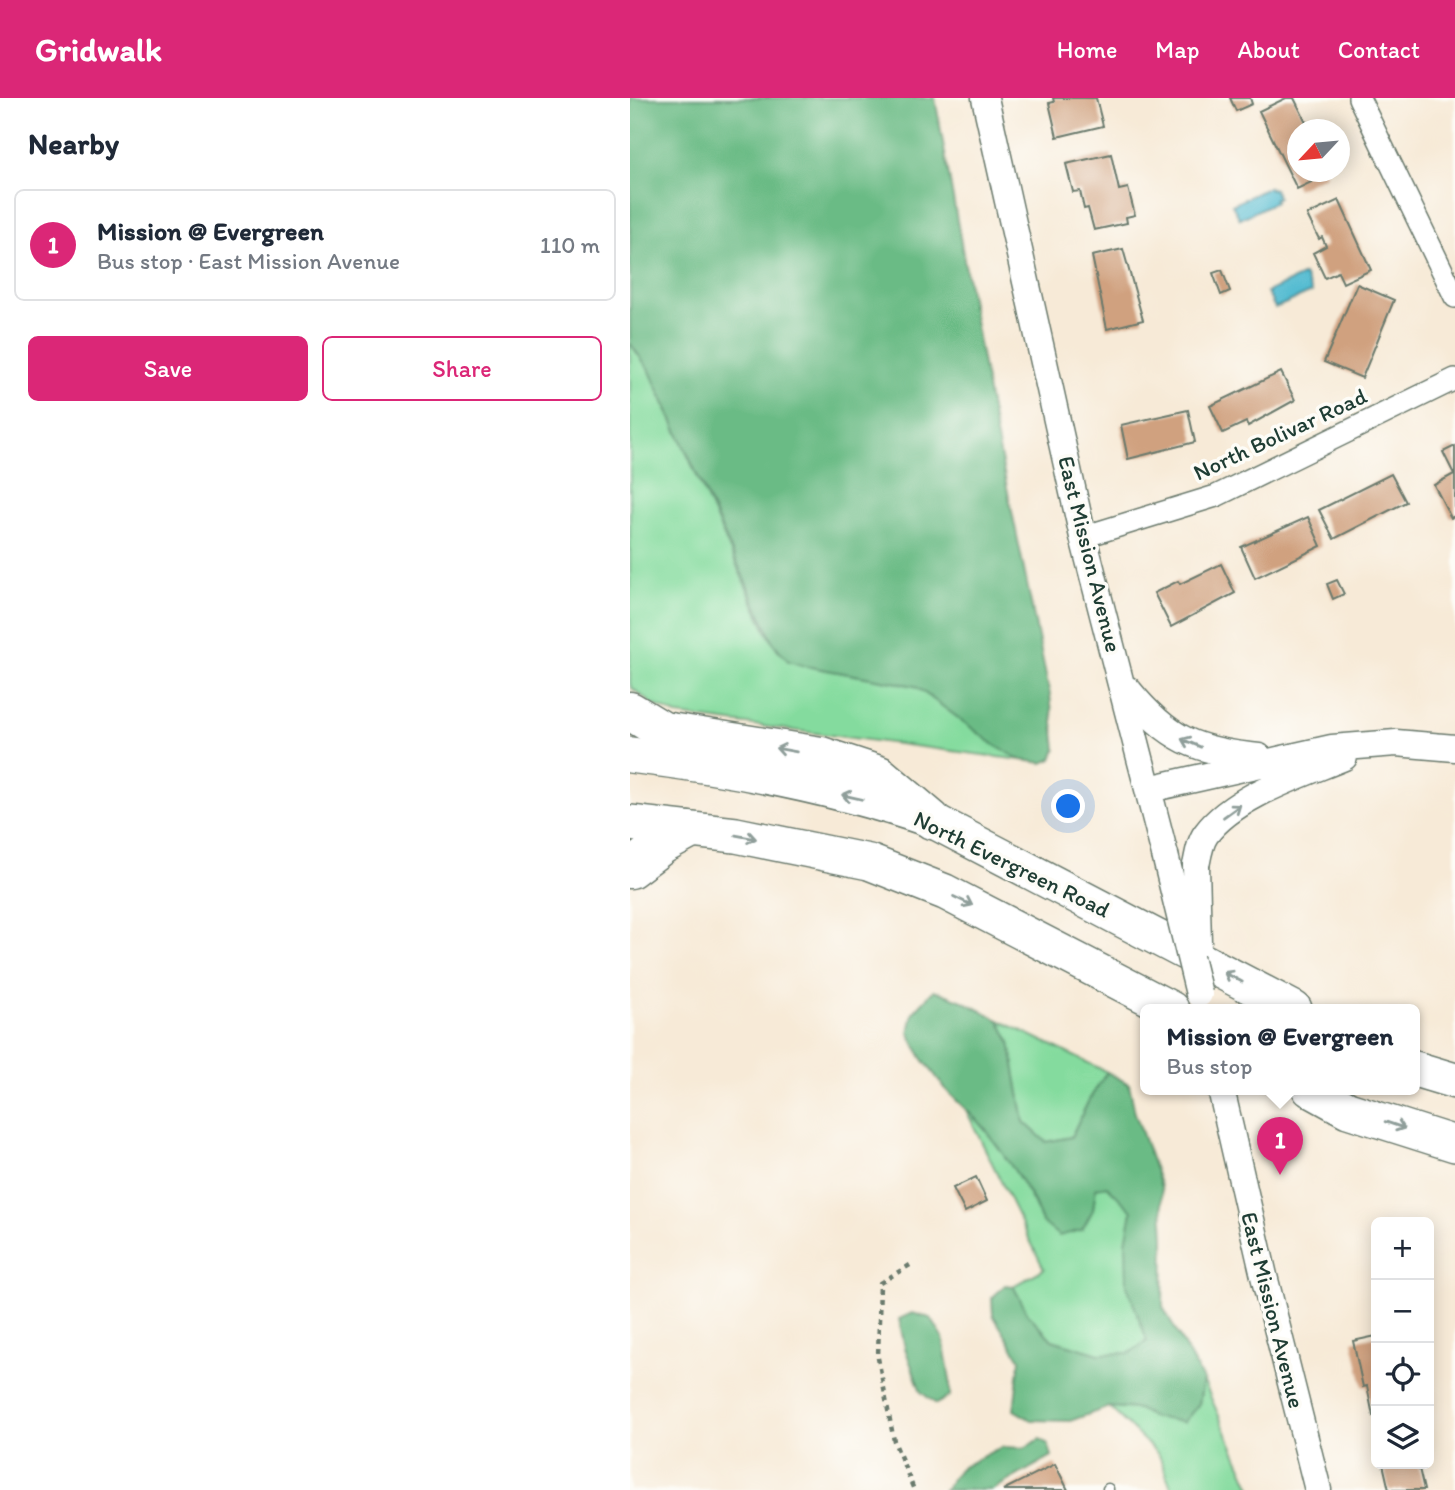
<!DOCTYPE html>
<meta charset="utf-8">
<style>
:root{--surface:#fff;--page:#f6f6f7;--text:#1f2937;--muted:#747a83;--line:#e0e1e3;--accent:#db2777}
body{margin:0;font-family:Itim,sans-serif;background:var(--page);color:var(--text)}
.controls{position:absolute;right:21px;bottom:21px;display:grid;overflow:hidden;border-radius:10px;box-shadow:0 4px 18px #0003}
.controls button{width:63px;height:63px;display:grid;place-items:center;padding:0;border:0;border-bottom:2px solid var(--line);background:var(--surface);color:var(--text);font:35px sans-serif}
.compass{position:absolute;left:657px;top:21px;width:63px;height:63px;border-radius:50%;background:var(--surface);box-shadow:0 4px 18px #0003;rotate:244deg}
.you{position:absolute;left:439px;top:709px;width:24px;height:24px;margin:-18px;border:5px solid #fff;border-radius:50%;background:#1a73e8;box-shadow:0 0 0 10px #1a73e833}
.badge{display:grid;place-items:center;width:46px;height:46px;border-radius:50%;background:var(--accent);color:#fff;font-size:23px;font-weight:700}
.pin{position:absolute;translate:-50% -58px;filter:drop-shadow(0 2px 4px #0008)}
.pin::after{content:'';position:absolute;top:37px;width:24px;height:21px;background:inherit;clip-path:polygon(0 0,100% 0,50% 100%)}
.popup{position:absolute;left:510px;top:906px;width:280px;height:91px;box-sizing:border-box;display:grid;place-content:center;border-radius:10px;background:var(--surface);filter:drop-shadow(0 2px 5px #0005);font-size:23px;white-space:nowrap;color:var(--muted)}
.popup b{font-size:26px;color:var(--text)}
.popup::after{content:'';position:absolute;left:50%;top:100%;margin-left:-14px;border:14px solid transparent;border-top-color:var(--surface)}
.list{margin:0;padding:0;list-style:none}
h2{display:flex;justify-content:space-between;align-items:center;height:91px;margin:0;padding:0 28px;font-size:30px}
h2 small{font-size:23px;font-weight:400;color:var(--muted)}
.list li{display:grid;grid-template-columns:46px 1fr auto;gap:21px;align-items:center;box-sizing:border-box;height:112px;margin:0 14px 14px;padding:0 14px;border:2px solid var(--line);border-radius:10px}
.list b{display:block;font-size:26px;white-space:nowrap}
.list p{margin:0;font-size:23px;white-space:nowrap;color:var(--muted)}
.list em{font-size:23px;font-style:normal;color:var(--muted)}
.actions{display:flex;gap:14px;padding:21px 28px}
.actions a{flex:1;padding:16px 0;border:2px solid var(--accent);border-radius:10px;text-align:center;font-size:24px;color:var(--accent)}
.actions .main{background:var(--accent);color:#fff}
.icon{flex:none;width:38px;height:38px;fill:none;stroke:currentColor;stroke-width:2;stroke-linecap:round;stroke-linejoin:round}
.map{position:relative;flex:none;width:825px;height:1392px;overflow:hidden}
header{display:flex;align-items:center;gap:42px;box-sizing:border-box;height:98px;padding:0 35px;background:var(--accent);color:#fff}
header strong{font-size:33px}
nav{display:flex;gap:38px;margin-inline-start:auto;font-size:24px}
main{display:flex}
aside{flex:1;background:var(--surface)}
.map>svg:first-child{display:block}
.green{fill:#84db9e;stroke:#528c69;stroke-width:2}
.forest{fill:#6bbb85;stroke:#457c5c;stroke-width:2}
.water{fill:#54bcd1;stroke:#3a7c82;stroke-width:2}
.building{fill:#d0a17f}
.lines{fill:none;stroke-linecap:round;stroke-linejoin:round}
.service-casing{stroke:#6b7a6d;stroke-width:13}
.minor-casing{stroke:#6b7a6d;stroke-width:24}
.tertiary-casing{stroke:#6b7a6d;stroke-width:29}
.primary-casing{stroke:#6b7a6d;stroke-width:38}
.motorway-casing{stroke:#6b7a6d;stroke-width:41}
.path{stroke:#6b7a6d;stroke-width:4.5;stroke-dasharray:5 5;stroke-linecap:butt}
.service{stroke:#fff;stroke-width:10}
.minor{stroke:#fff;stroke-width:21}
.tertiary{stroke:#fff;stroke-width:26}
.primary{stroke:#fff;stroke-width:35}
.motorway{stroke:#fff;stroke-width:38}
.tertiary-bridge-casing{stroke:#6b7a6d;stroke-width:29;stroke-linecap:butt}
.tertiary-bridge{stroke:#fff;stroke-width:26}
.oneway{stroke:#8f9e9a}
.labels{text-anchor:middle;stroke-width:7;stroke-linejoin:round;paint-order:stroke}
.street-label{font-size:23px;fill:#1f3d34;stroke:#fdfcf7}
</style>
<header>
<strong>Gridwalk</strong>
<nav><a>Home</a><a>Map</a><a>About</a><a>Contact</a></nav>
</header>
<main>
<aside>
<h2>Nearby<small></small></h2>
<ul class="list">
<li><span class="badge">1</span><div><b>Mission @ Evergreen</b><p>Bus stop · East Mission Avenue</p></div><em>110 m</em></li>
</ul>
<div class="actions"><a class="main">Save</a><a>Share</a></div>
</aside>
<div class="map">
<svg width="825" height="1392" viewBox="0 0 825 1392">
<rect width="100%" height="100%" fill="#fdfcf7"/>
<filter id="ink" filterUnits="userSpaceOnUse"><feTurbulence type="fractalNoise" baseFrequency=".0143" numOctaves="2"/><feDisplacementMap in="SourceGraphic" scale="14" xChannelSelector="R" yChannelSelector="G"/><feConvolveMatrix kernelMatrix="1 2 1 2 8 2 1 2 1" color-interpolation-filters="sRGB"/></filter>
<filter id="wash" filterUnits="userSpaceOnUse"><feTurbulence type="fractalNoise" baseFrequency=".00686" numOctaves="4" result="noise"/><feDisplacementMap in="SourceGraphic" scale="28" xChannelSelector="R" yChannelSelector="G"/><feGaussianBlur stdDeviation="1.57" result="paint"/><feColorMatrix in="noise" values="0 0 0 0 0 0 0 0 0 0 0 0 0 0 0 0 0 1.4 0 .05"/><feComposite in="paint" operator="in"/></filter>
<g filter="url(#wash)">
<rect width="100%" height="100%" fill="#f7ead7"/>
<path class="green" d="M0,245L20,273L136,533L149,554L175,568L285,588L366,648L391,662L47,617L22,606L2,590L0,586Z
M369,922L477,974L459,1002L441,1039L416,1044L394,1024L380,944Z
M335,1010C367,1043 394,1082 412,1124L463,1112L465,1090L477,1088L502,1112L501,1125L517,1243L500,1255L469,1256L422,1242L398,1216L383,1188L414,1171Z
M573,1282L622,1392H542L529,1357L479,1309L508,1311L522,1319L569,1306Z"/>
<path class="forest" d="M0,0H305L362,317L420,597L426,651L422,661L413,665L391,662L366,648L285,588L175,568L158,563L143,544L20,273L0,245Z
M304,892L335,904L369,922L380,944L394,1024L416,1044L441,1039L459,1002L477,974L499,986L505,1015L531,1089L534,1140L533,1209L573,1282L569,1306L554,1324L522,1319L508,1311L479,1309L440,1323L401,1322L384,1312L390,1261L363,1217L362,1200L375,1187L383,1188L398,1216L422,1242L469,1256L500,1255L517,1243L497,1187L496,1144L502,1113L477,1088L466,1090L463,1112L452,1132L429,1138L412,1124L403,1102L387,1076L354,1029L318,994L292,960L279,935L283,915Z
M282,1215L301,1220L313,1240L320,1282V1298L306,1306L291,1294L275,1250L269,1221Z
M410,1341L418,1346L422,1358L362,1392H314L329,1371L363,1353L373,1349L394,1350Z"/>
<path class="water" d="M639,89L640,92L644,91L648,99L644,101L645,104L610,121L602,107Z
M674,177L682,194L645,210L637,194Z"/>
<g id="blocks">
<path class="building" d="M423,0H466L473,28L427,39L419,5L424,4Z
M600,0H620L622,6L606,13Z
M656,0H664L680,32H668V74H695L696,77L667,91L629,13Z
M481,56L489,92L498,90L505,117L496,119L497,125L464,132L458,110L454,111L450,93L443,94L436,66Z
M709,102L741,172L713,185L708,174L695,180L683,155L696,148L692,139L689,141L677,117Z
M493,151L513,222L477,231L462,158Z
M592,172L600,193L591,197L583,175Z
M727,186L764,202L732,280L694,264Z
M651,274L665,302L618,328L616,324L593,335L580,308Z
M558,312L565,344L498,361L491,327Z
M825,348V418L821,420L804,387L824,376L813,354Z
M761,376L776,404L704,441L689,412Z
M678,419L691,448L625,480L611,449Z
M591,466L605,495L541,529L524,495L548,483L550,486Z
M707,482L714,496L703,501L697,486Z
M346,1079L357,1103L335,1114L323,1090Z
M746,1238V1317L743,1318L737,1288L733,1289L723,1243Z
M425,1366L438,1392H373Z
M753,1366H788L794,1392H759Z"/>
</g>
</g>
<g filter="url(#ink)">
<use href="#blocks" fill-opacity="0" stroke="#6b7a6d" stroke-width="2"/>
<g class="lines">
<g class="service-casing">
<path id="service" d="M478,1391V1392"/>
</g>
<g class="minor-casing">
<path id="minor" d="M729,0L825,199
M453,439L586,398L825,281"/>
</g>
<g class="tertiary-casing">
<path id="tertiary" d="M355,0L453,439L535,757
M498,592C539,642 565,653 629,659
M519,691L702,650L766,645L825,650
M566,768C568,758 570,744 576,736C604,698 671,677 714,659
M591,991L634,1178L688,1392"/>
</g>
<g class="primary-casing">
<path id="primary" d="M0,657C102,669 206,689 302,722L664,911
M0,725L106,737L239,764L315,794L541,911
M785,971L825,983
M680,991L718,1012L825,1046"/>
</g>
<g class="motorway-casing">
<path id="motorway" d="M0,613L33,633L191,658L249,677L302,722
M0,771L32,747L58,733"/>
</g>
<path class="path" d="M280,1167L250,1185L248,1260L264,1343L284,1392"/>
<use href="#service" class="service"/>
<use href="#minor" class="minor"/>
<use href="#tertiary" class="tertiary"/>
<use href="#primary" class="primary"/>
<use href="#motorway" class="motorway"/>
<g class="tertiary-bridge-casing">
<path id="tertiary-bridge" d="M535,757L569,896
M566,768L568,845"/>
</g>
<use href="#tertiary-bridge" class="tertiary-bridge"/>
</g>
<defs><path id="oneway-shaft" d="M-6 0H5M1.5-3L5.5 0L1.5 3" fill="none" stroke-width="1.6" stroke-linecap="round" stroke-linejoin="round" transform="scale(1.75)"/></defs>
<g class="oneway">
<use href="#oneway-shaft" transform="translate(561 645) rotate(-157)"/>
<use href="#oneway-shaft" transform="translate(156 652) rotate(-170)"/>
<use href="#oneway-shaft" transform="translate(222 699) rotate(-167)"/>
<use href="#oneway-shaft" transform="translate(602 713) rotate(-36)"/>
<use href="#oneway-shaft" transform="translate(116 739) rotate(10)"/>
<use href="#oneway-shaft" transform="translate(333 803) rotate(26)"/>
<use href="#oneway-shaft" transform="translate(603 879) rotate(-152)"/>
<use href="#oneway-shaft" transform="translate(765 1027) rotate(19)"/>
</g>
</g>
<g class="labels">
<g class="street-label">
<text transform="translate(650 336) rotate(-25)" y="8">North Bolivar Road</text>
<text transform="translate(460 456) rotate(76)" y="8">East Mission Avenue</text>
<text transform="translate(382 766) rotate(26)" y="8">North Evergreen Road</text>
<text transform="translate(643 1212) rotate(76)" y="8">East Mission Avenue</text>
</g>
</g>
</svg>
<div class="controls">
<button>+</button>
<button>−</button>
<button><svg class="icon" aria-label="locate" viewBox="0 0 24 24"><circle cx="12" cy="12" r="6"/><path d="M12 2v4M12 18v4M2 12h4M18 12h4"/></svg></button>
<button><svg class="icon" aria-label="layers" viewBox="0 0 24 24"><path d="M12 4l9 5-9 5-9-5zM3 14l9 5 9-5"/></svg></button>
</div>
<svg class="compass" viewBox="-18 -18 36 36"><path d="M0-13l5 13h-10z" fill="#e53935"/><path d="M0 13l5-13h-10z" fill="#747a83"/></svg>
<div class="you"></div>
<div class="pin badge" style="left:650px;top:1077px">1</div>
<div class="popup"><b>Mission @ Evergreen</b>Bus stop</div>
</div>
</main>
